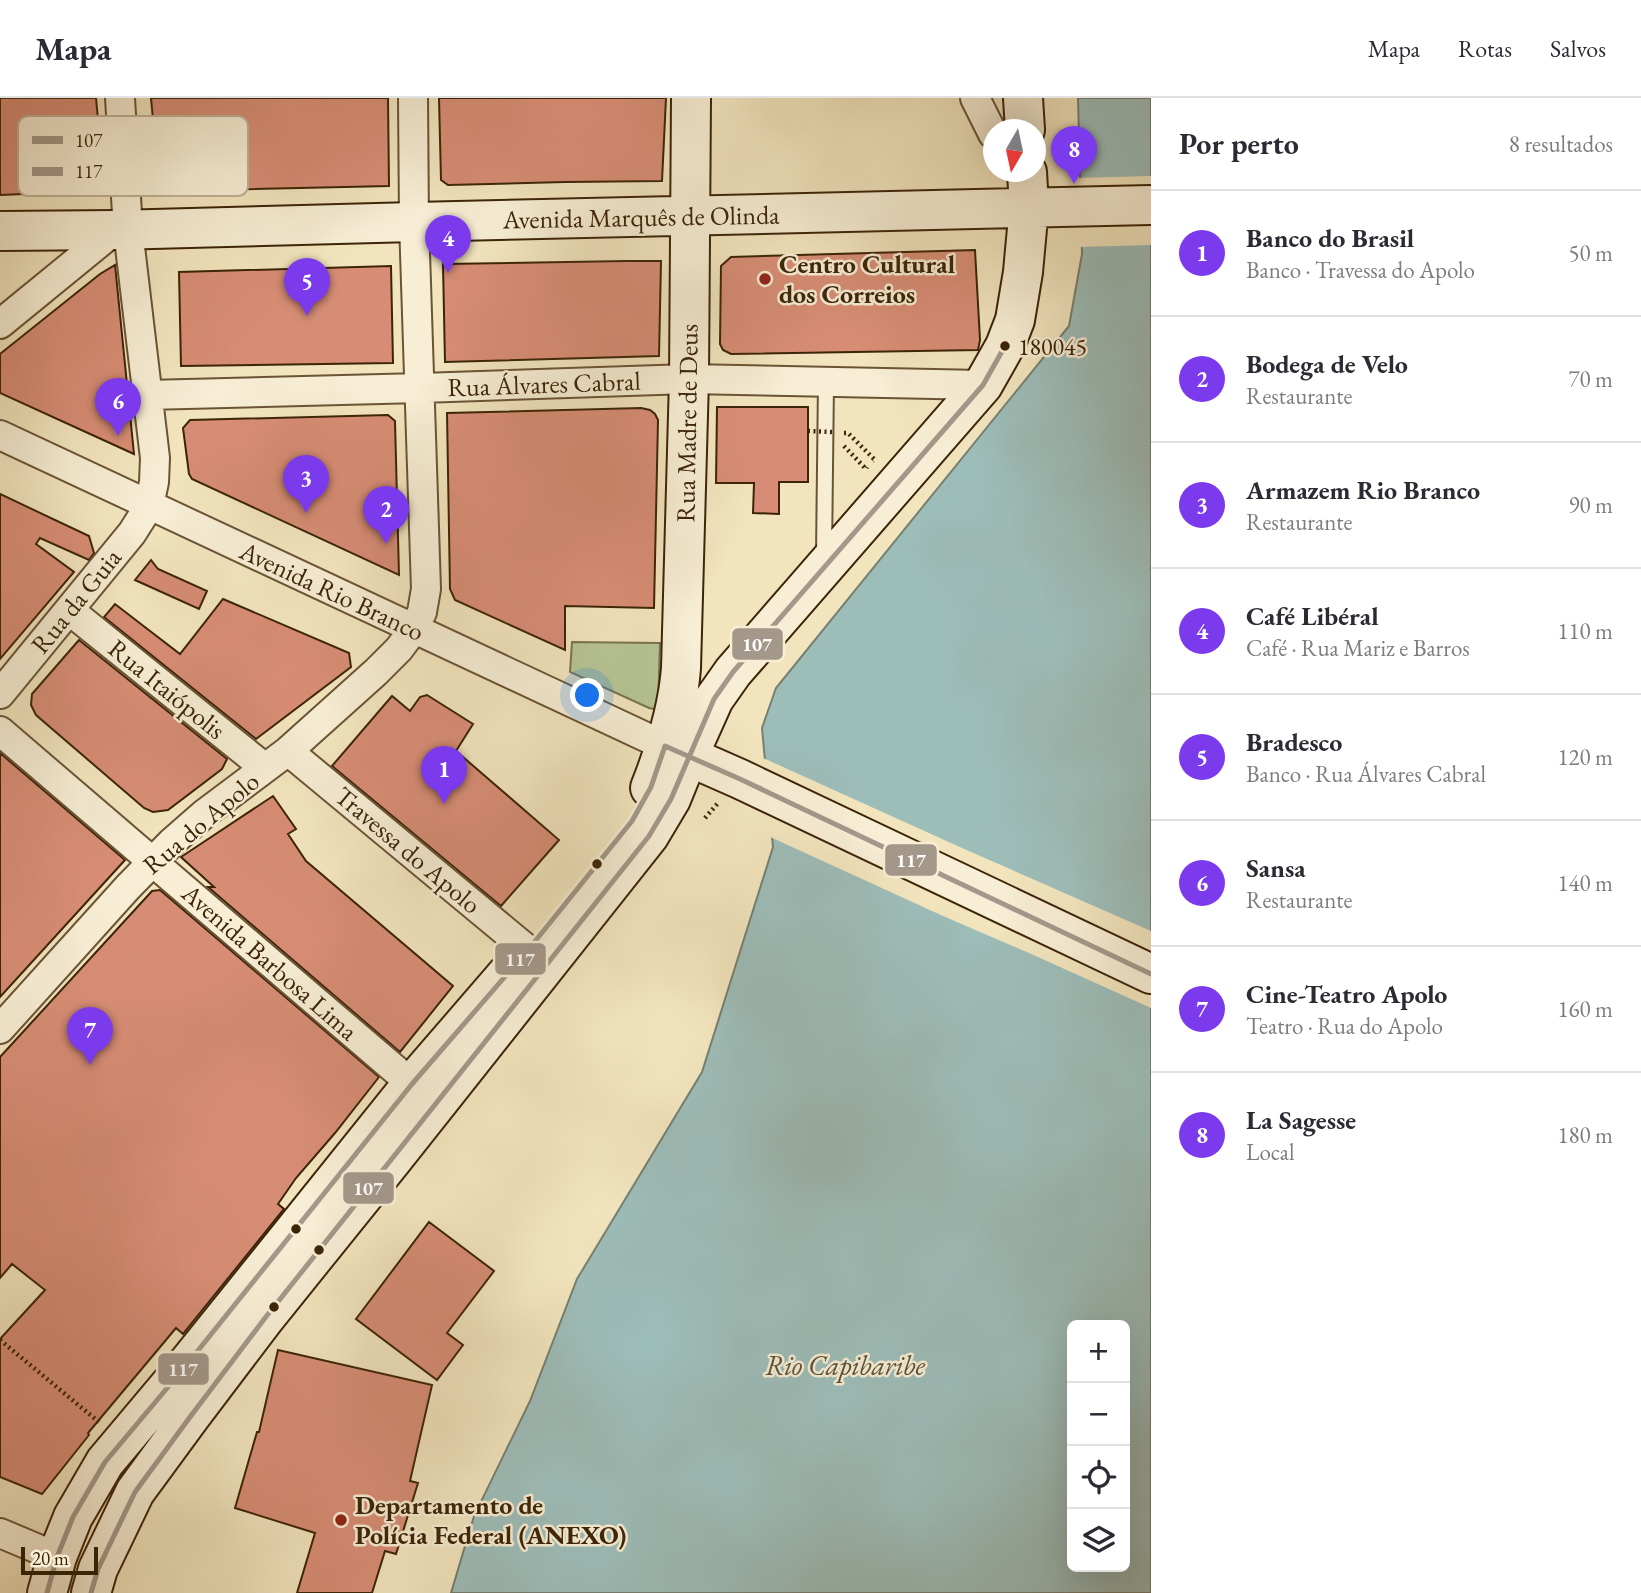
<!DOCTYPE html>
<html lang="pt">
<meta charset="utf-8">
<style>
:root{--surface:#fff;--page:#f2f2f3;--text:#2b2b33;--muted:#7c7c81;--line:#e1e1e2;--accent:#7c3aed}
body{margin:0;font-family:"EB Garamond",serif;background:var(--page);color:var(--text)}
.controls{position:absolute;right:21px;bottom:21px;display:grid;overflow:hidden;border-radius:10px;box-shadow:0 7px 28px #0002}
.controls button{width:63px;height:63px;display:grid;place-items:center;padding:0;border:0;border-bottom:2px solid var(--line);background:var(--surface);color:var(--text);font:35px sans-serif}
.compass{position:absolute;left:983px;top:21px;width:63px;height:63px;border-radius:50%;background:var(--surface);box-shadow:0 7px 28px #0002;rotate:189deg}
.scale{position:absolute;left:21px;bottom:18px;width:77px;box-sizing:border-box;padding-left:7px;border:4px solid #3c2407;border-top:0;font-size:19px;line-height:24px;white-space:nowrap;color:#3c2407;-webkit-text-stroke:5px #f7eed5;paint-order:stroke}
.you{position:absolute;left:588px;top:598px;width:24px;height:24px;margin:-18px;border:5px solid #fff;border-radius:50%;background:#1a73e8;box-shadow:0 0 0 10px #1a73e833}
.badge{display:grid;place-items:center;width:46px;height:46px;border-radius:50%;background:var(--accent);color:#fff;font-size:23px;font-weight:700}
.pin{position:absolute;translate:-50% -58px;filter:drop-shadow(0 2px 4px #0008)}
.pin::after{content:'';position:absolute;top:37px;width:24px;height:21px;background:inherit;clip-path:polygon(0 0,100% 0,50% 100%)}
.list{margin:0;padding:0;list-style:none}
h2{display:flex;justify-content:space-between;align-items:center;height:91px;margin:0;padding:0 28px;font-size:30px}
h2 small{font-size:23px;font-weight:400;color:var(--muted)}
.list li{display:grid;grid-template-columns:46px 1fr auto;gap:21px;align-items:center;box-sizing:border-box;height:126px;padding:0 28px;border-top:2px solid var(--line)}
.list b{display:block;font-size:26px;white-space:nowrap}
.list p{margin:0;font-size:23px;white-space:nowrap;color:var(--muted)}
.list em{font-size:23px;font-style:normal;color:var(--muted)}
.icon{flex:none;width:38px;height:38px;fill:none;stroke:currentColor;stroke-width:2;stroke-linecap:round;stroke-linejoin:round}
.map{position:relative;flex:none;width:1151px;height:1495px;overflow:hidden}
header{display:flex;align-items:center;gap:42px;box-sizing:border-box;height:98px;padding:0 35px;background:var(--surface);border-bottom:2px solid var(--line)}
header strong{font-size:33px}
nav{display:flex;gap:38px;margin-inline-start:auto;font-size:24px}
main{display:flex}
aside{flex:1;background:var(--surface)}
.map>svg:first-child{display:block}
.green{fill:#b7c594;stroke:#7a744e;stroke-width:2}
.water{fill:#9dbdb9;stroke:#768072;stroke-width:2;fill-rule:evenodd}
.pier{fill:#f2e5be}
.building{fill:#d78d75;stroke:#3c2407;stroke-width:2}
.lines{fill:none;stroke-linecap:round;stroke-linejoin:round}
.lane-casing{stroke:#6a5435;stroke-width:18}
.street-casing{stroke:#6a5435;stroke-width:32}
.secondary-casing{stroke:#3c2407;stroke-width:42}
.path{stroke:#3c2407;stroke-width:4.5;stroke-dasharray:2 3.5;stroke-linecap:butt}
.lane{stroke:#f7eed5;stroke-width:14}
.street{stroke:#f7eed5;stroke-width:28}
.secondary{stroke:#f7eed5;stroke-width:38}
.path-bridge{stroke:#3c2407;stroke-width:4.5;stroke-dasharray:2 3.5;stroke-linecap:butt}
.bus-1-casing{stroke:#f7eed5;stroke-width:10}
.bus-2-casing{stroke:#f7eed5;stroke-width:10}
.bus-1{stroke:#a4988b;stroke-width:5}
.bus-2{stroke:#a4988b;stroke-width:5}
.poi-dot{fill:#8f2418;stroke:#f7eed5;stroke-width:2.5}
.bus-dot{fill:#3c2407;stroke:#f7eed5;stroke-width:2.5}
.labels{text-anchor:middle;stroke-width:5;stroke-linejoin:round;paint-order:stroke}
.bus-label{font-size:24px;fill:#3c2407;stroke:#f7eed5;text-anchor:start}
.street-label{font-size:26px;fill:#3c2407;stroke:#f7eed5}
.poi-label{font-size:26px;font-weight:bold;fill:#3c2407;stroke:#f7eed5;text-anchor:start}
.water-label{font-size:28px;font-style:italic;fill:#59523c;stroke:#f7eed5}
.key{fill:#f7eed5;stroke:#bfb197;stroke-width:2}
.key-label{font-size:19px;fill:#3c2407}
.line-badge{stroke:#f7eed5;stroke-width:2.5}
.badge-label{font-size:19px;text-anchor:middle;font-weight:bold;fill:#fff}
</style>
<header>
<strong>Mapa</strong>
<nav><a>Mapa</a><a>Rotas</a><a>Salvos</a></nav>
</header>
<main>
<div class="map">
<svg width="1151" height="1495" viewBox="0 0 1151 1495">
<rect width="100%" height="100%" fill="#f2e5be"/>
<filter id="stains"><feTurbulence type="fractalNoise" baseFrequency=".00286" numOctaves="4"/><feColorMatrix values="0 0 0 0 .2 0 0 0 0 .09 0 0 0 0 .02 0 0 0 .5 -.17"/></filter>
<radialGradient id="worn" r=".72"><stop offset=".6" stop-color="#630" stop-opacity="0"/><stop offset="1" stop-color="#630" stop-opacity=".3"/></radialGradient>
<path class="green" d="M572,544L660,545L658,609L654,611L649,610L570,574Z"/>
<path class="water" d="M1078,0H1151V1495H451L474,1418L530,1303L577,1181L702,974L773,749L762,630L776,590L1069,228L1082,156ZM1072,1227H1125V1469H1072Z"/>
<path class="pier" d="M1151,78V147L1079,149L1077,80Z
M761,659L962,750L1151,833V910L1029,855L943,818L768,738Z"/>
<path class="building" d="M0,0H96L104,86L97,93L0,97Z
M151,0H388L389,88L165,93L159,87Z
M439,0H666L662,83L565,84L448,87L441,82Z
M975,152L980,242L978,252L731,256L723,252L720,246L721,168L731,159Z
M626,163H661L659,258L445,264L443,166Z
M115,167L134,356L0,295V256L100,176Z
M391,168L393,265L181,268L179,174Z
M717,309H808V384H779V416L753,415L754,385H716Z
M641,310L650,312L655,316L658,322L654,510L565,508V552L455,502L450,491L447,315Z
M388,317L395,323L399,477L192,381L189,376L183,330L190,322Z
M0,396L89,438L94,455L89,462L40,440L36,446L74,474L0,561Z
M151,462L158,471L207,493L199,511L135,482Z
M223,501L349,555L351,569L256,641L104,519L115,506L180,556Z
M79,542L227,661L222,671L168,712L153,714L144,710L36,617L31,607L32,596Z
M427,597L473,626L456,653L559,742L501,808L332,668L392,598L410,613L420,599Z
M0,655L125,762L0,899Z
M273,698L296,731L288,736L306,763L453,888L400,954L208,789H214L181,759Z
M160,792L379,979L335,1035L296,1080L278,1106L284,1111L183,1236L176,1230L88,1335L89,1337L42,1396L0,1379V1241L45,1192L12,1166L0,1180V959L152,793Z
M429,1124L494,1173L447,1235L463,1247L437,1282L356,1221Z
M278,1252L432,1287L410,1383L418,1385L396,1456L385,1453L372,1495H297L315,1435L235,1410L257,1334H259Z"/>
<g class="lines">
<g class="lane-casing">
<path id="lane" d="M824,456L826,284"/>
</g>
<g class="street-casing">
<path id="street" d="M975,0L993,36
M0,226L115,132
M147,297L421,290L689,281L983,287
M0,337L665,648
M69,512L265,670
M0,596L132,435L149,408L154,384L155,360L128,132L120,0
M0,633L412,986
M288,653L528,852
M0,931L128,789L172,744L204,716L288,653L376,574L399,551L414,531L422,514L426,491L414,124L413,0
M0,1435L57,1459"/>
</g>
<g class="secondary-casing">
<path id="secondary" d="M1023,0L1025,32
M0,133L115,132L414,124L1151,107
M665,648L740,681L1151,876
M650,690C665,652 678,611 681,570L689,281L691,0
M47,1495L57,1459L73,1419L105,1364L184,1270L412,986L507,876
M91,1495L98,1471L135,1394L190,1319L265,1220L393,1061L649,738L671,701L688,659L714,601L733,574L983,287L1005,248L1015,222L1023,174L1029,109L1027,74"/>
</g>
<path class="path" d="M844,335H848L875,362L873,363
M844,348L866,371L867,369
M705,720L718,705
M0,1242L99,1324"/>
<use href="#lane" class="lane"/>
<use href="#street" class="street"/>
<use href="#secondary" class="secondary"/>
<path class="path-bridge" d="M808,333L833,334"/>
<g class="bus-1-casing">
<path id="bus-1" d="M91,1495L98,1471L135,1394L190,1319L265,1220L649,738L671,701L714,601L733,574L983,287L1005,248"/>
</g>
<g class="bus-2-casing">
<path id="bus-2" d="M47,1495L57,1459L73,1419L105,1364L184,1270L412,986L528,852L632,723L651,689L665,648L740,681L1151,876"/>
</g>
<use href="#bus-1" class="bus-1"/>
<use href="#bus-2" class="bus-2"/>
</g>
<g class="poi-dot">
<circle cx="765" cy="181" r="7"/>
<circle cx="341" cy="1422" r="7"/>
</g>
<g class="bus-dot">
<circle cx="1005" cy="248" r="6"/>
<circle cx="597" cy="766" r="6"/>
<circle cx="296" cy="1131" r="6"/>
<circle cx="319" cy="1152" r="6"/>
<circle cx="274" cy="1209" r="6"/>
</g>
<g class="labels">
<g class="bus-label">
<text x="1018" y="257">180045</text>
</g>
<g class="street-label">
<text transform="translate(641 119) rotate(-1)" y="9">Avenida Marquês de Olinda</text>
<text transform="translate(544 286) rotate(-2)" y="9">Rua Álvares Cabral</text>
<text transform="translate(687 325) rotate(-89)" y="9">Rua Madre de Deus</text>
<text transform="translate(332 493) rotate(25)" y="9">Avenida Rio Branco</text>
<text transform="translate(76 503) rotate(-51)" y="9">Rua da Guia</text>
<text transform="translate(167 591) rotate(39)" y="9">Rua Itaiópolis</text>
<text transform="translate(201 725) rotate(-40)" y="9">Rua do Apolo</text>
<text transform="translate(408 752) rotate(40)" y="9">Travessa do Apolo</text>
<text transform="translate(270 864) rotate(41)" y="9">Avenida Barbosa Lima</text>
</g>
<g class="poi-label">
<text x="779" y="175">Centro Cultural<tspan x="779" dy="30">dos Correios</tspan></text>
<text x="355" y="1416">Departamento de<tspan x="355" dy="30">Polícia Federal (ANEXO)</tspan></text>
</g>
<g class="water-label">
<text x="845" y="1277">Rio Capibaribe</text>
</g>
</g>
<rect x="18" y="18" width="230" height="80" rx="10" class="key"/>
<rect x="32" y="38" width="31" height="8" fill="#a4988b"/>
<rect x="32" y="69" width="31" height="9" fill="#a4988b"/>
<g class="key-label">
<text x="75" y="49">107</text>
<text x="75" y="80">117</text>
</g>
<g class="line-badge">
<rect x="731" y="529" width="53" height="34" rx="7" fill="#a4988b"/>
<rect x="884" y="745" width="54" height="34" rx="7" fill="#a4988b"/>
<rect x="494" y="844" width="53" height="34" rx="7" fill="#a4988b"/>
<rect x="342" y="1073" width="53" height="34" rx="7" fill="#a4988b"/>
<rect x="157" y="1254" width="53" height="34" rx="7" fill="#a4988b"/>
</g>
<g class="badge-label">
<text x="757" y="553">107</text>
<text x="911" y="769">117</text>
<text x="520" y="868">117</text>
<text x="368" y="1097">107</text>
<text x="183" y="1278">117</text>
</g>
<rect width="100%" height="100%" filter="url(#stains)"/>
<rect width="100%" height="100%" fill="url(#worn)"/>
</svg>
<div class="controls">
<button>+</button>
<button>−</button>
<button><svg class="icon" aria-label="locate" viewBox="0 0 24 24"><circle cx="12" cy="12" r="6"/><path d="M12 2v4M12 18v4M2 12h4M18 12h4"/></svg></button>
<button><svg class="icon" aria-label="layers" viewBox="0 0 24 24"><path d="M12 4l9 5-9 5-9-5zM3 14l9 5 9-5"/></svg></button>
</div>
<svg class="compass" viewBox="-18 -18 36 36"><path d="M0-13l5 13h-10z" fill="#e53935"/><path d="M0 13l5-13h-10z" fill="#7c7c81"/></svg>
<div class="scale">20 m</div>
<div class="you"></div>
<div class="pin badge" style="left:444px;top:706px">1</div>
<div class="pin badge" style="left:386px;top:446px">2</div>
<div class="pin badge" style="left:306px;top:415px">3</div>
<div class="pin badge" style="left:448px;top:175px">4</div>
<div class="pin badge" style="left:307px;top:218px">5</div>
<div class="pin badge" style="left:118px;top:338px">6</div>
<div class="pin badge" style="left:90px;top:967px">7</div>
<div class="pin badge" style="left:1074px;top:86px">8</div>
</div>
<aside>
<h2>Por perto<small>8 resultados</small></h2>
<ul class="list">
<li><span class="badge">1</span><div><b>Banco do Brasil</b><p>Banco · Travessa do Apolo</p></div><em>50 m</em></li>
<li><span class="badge">2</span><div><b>Bodega de Velo</b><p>Restaurante</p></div><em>70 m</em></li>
<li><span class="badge">3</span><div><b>Armazem Rio Branco</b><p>Restaurante</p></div><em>90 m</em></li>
<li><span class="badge">4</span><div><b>Café Libéral</b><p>Café · Rua Mariz e Barros</p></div><em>110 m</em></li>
<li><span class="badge">5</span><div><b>Bradesco</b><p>Banco · Rua Álvares Cabral</p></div><em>120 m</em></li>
<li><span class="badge">6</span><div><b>Sansa</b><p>Restaurante</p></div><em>140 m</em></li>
<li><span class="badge">7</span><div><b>Cine-Teatro Apolo</b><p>Teatro · Rua do Apolo</p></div><em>160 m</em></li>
<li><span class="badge">8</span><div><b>La Sagesse</b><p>Local</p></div><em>180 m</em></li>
</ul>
</aside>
</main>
